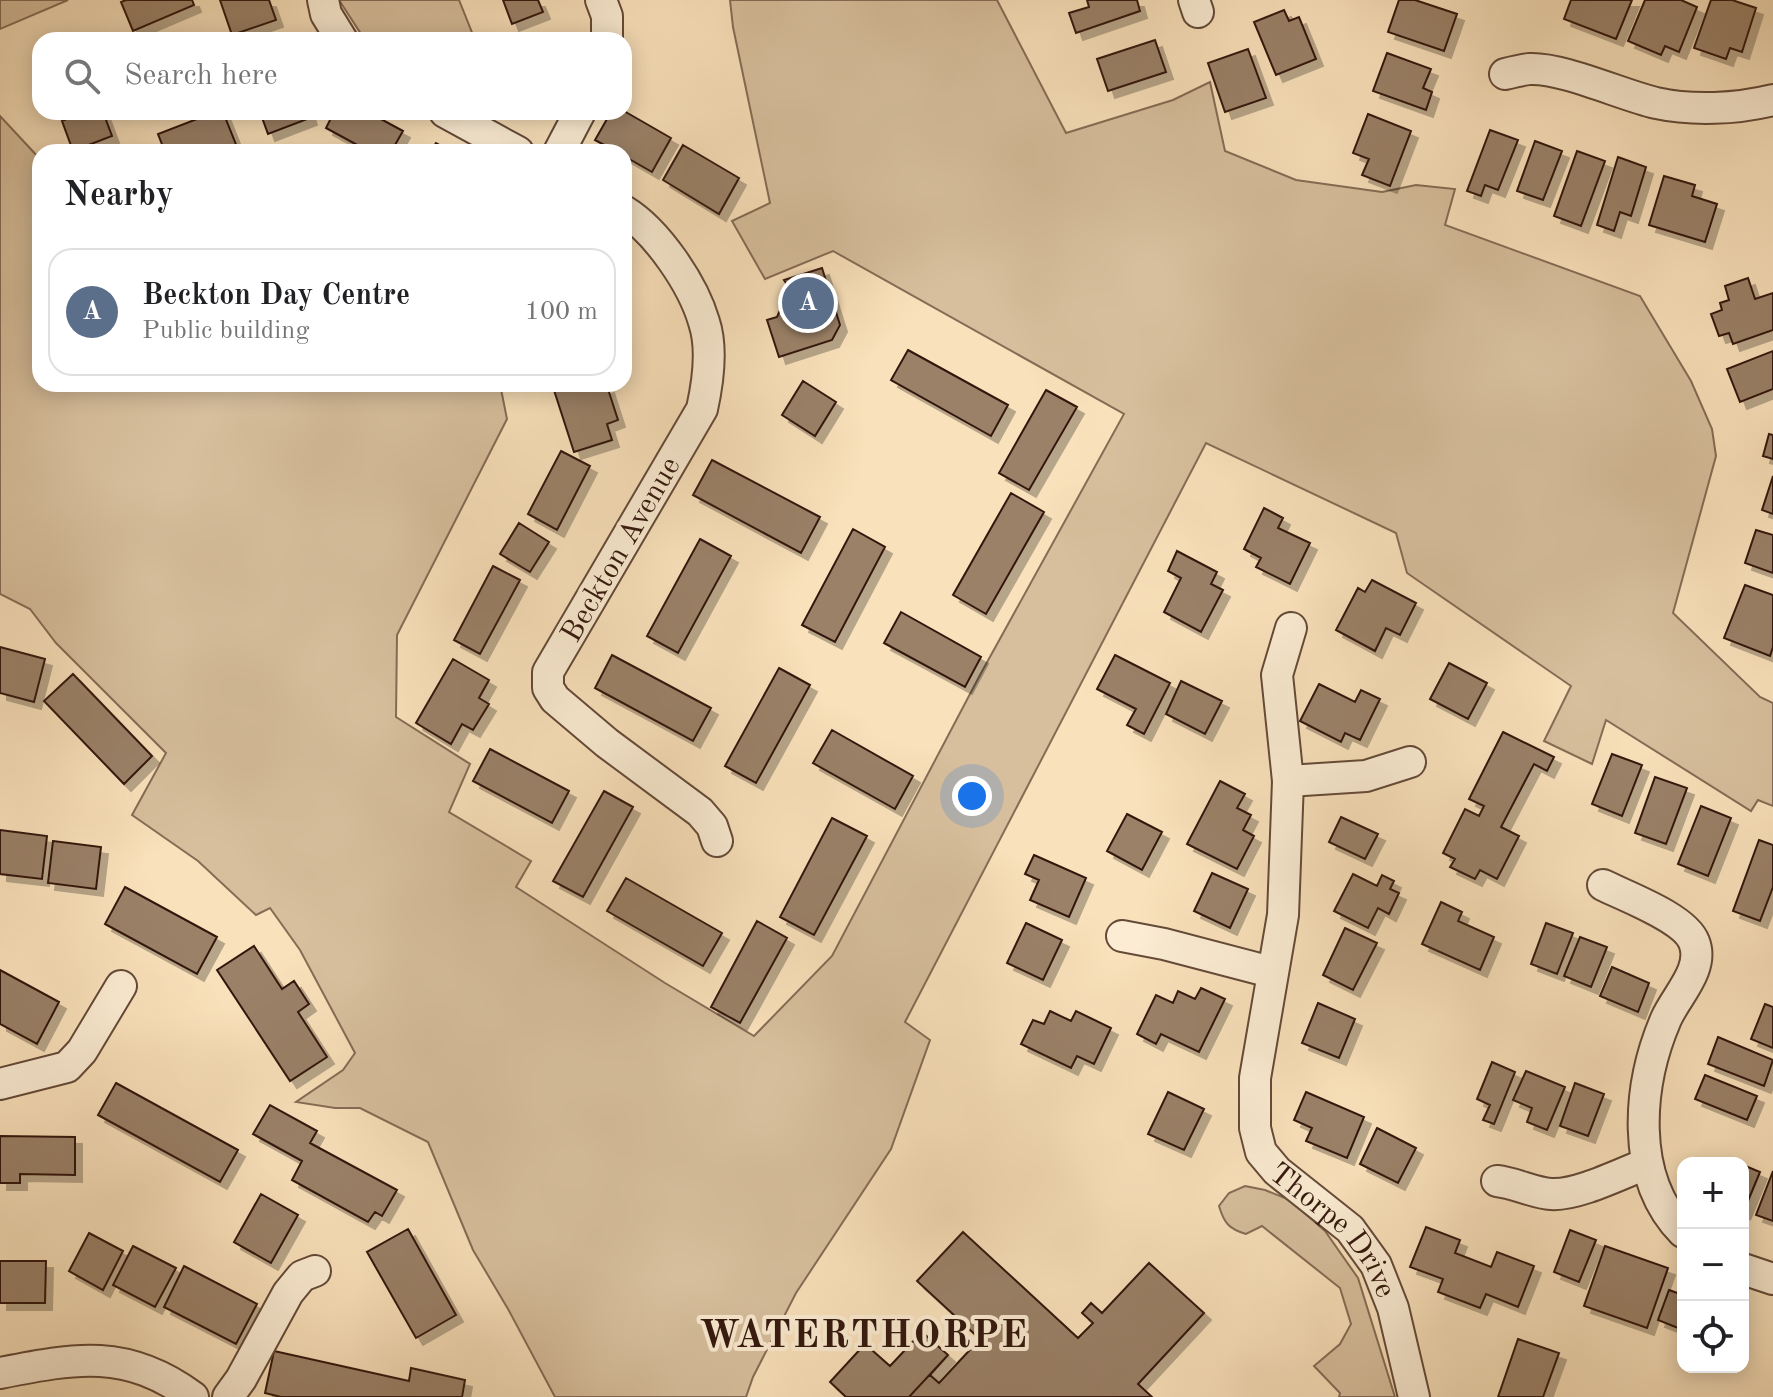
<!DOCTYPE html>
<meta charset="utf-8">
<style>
:root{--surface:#fff;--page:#f2f2f2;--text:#202124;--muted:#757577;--line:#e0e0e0;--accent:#8f2418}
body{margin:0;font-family:"Old Standard TT",serif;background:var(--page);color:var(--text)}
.controls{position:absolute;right:24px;bottom:24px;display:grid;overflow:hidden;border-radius:16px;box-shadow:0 4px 20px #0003}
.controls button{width:72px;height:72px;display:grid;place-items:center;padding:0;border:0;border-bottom:2px solid var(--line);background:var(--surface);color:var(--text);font:40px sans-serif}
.you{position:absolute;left:972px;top:796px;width:28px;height:28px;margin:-20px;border:6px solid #fff;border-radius:50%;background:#1a73e8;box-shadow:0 0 0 12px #1a73e833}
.badge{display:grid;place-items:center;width:52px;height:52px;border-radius:50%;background:var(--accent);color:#fff;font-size:26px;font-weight:700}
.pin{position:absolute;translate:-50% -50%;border:4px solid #fff;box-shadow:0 2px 8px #0006}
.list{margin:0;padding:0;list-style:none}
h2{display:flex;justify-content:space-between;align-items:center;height:104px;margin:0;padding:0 32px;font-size:34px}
h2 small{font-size:26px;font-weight:400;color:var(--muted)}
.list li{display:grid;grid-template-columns:52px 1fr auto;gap:24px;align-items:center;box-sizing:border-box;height:128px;margin:0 16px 16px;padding:0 16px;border:2px solid var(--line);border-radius:24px}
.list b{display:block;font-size:30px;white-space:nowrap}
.list p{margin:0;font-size:26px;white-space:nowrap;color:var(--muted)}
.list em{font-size:26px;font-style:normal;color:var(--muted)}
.icon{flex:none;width:44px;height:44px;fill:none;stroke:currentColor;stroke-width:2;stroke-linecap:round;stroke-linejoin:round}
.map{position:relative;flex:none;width:1773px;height:1397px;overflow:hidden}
.search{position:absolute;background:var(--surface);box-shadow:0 4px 20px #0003;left:32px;top:32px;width:600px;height:88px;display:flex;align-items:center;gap:20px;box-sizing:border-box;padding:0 28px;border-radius:24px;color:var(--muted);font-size:30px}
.panel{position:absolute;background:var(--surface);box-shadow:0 4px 20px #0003;left:32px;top:144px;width:600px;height:248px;border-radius:24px}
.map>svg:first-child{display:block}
.green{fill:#d7bf9d;stroke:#856c55;stroke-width:2}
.building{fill:#9a8167;stroke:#33180d;stroke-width:2;filter:url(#shadow)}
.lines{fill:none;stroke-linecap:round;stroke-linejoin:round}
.street-casing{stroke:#644a38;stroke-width:34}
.street{stroke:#fbecd3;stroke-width:30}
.labels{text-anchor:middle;stroke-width:8;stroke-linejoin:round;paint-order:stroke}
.street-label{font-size:30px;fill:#33180d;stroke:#fbecd3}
.district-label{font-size:38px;font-weight:bold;letter-spacing:2px;fill:#33180d;stroke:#fbecd3}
</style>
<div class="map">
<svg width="1773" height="1397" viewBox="0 0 1773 1397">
<defs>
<filter id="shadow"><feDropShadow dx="7" dy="7" stdDeviation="0" flood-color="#0004"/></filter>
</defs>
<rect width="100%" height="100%" fill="#f9e1bb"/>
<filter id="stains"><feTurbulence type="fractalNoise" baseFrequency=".0025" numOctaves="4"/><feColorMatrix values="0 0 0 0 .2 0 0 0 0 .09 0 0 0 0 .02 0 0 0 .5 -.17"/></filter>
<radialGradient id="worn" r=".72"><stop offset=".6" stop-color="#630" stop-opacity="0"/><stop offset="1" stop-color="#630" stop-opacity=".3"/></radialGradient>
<path class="green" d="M0,0H68L0,29Z
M339,0H459L475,40H365Z
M730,0H997L1066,133L1173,100L1210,82L1225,151L1296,180L1382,192L1416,185L1455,189L1445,225L1640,296L1691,381L1712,429L1716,456L1673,613L1760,697L1773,703V806L1758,800L1751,811L1606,720L1592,764L1544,741L1571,686L1407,573L1396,533L1206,443L905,1022L930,1040L891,1149L796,1293L753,1377L746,1397H555L508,1309L473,1250L428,1142L360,1108H335L296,1102L343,1070L355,1053L300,950L270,908L256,915L198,861L132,815L166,753L56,643L30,609L0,594V116L40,159V384H500L507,419L397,635L396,717L470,764L449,812L531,861L516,887L665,983L754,1036L832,956L980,675L1124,414L833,251L765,279L732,221L770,203L733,27Z
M1245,1186L1265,1190L1290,1200L1325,1231L1358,1278L1395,1397H1339L1340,1393L1314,1366L1340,1344L1351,1324L1340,1288L1262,1226L1246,1234C1229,1229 1224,1223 1219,1206L1229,1193Z"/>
<path class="building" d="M126,0H192L194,5L133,31L121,2Z
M220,0H269L276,20L232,35Z
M503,0H538L543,12L512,24Z
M1087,0H1137L1140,11L1076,33L1069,13L1089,7Z
M1399,0H1415L1457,14L1444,51L1388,32Z
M1571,0H1632L1616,39L1564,19Z
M1645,0H1681L1697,7L1679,52L1665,46L1661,55L1628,41Z
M1711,0H1732L1756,8L1742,52L1730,48L1726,59L1694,48Z
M1284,10L1289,21L1299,17L1316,59L1276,75L1254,22Z
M1155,40L1166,72L1108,91L1097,59Z
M1248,49L1266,98L1225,112L1208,63Z
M1387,53L1431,69L1423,88L1432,92L1426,110L1373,91Z
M624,111L671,138L652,172L624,156V152H617L595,140L611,112Z
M67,112H103L112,136L73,151L62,121L69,118Z
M215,112H223L239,152H165L158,134Z
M260,112H308L310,118L268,134Z
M334,112H368L403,131L391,152H370L326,128Z
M1368,114L1411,131L1390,186L1362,175L1369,159L1353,153Z
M1490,130L1518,140L1498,190L1485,185L1481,196L1467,191Z
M1535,141L1562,151L1543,200L1517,191Z
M436,143L452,152H430Z
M683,145L739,178L719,214L663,180Z
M1577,151L1605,161L1581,226L1554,216Z
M1618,157L1646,167L1631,216L1620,212L1614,231L1597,225Z
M1664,176L1695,185L1692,196L1717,204L1705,242L1649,225Z
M822,268L840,325L832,340L779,357L767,320L777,317L790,289L784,280Z
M1748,278L1755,299L1773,293V330L1733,344L1729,333L1719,336L1711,314L1722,310L1720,303L1729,300L1725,286Z
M908,350L1008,405L991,436L891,380Z
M1773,351V389L1740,402L1727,369Z
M803,381L836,402L815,436L782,415Z
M552,384H593L595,390L607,386L618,420L607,424L612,440L574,452Z
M1046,390L1077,407L1029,490L999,473Z
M1769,434L1773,435V459L1763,456Z
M561,451L590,466L557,530L528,514Z
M712,460L820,517L801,553L693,495Z
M1773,476V514L1762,510Z
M1011,493L1044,512L986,614L953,595Z
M1264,508L1283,518L1278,528L1310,543L1290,584L1256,567L1261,558L1244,549Z
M519,523L549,542L530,572L500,554Z
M853,529L885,547L835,642L802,625Z
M1756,530L1773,535V573L1745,563Z
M700,539L731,556L678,653L647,636Z
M1177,551L1217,572L1211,584L1223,590L1201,632L1164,612L1181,578L1168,571Z
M493,566L520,580L480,654L454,640Z
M1372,580L1416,603L1400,635L1386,628L1375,651L1336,630L1358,588L1365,592Z
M1745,585L1773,595V647L1770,656L1724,638Z
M901,612L981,657L965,687L884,643Z
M0,647L45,659L34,702L0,693Z
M612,655L711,708L693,741L595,688Z
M1115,655L1170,683L1144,734L1127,725L1136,709L1097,689Z
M453,659L489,680L479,698L489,704L473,730L462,724L451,744L416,723Z
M1449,663L1487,683L1468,719L1430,699Z
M779,668L810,685L756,783L725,766Z
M73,674L152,756L124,784L44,701Z
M1181,681L1222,701L1205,734L1166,714Z
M1319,684L1355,702L1361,690L1380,699L1360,740L1345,733L1341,742L1300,721Z
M832,730L913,776L895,809L813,763Z
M1503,732L1554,757L1547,771L1534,764L1501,827L1519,836L1497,879L1480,870L1475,879L1450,867L1455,859L1443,853L1465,809L1479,816L1484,806L1469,799Z
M490,749L569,791L552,823L473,781Z
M1612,754L1642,765L1622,816L1592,804Z
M1655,777L1687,788L1666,844L1635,833Z
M1220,781L1245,794L1237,808L1251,815L1243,830L1254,836L1237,869L1187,844Z
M604,791L633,807L583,897L553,881Z
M1701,806L1731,818L1708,876L1678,864Z
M1127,814L1162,832L1142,870L1107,851Z
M1341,817L1378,834L1365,859L1329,842Z
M832,818L867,836L814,935L780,917Z
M0,830L47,836L42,879L0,874Z
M1759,840L1773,845V887L1760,921L1733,911Z
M53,841L101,847L96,889L48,883Z
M1034,855L1086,878L1069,917L1030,900L1039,880L1025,874Z
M1212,873L1248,889L1230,928L1194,911Z
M1353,874L1377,886L1382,875L1394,881L1390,889L1399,893L1389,914L1378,908L1368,928L1334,911Z
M626,878L722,933L703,966L607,911Z
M125,887L217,937L197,974L105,924Z
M1441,902L1462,912L1458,921L1494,937L1480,970L1422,944Z
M757,921L787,938L740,1023L711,1007Z
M1026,923L1062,940L1043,980L1007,963Z
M1546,923L1573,933L1557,974L1531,964Z
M1345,928L1377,943L1353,990L1323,975Z
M1580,937L1607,947L1591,987L1564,976Z
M254,946L282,989L294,981L309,1004L298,1012L327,1057L290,1081L217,970Z
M1612,967L1649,983L1638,1012L1600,996Z
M0,970L59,1002L37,1044L0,1024Z
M1201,988L1225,999L1199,1052L1161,1034L1156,1044L1137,1034L1156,995L1173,1003L1178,991L1195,999Z
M1318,1003L1355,1019L1339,1058L1302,1043Z
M1765,1004L1773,1007V1048L1751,1039Z
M1050,1011L1071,1021L1076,1011L1111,1028L1094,1064L1077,1056L1071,1068L1021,1044L1033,1020L1044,1024Z
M1718,1037L1773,1060L1764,1086L1708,1064Z
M1492,1062L1515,1072L1494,1124L1483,1120L1490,1105L1477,1099Z
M1526,1071L1565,1087L1547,1130L1527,1122L1532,1108L1513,1100Z
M1705,1075L1757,1096L1747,1120L1695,1099Z
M116,1083L238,1150L220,1182L98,1115Z
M1575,1083L1604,1094L1588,1136L1560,1126Z
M1168,1092L1204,1109L1184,1150L1148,1134Z
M1306,1092L1364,1117L1347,1158L1306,1141L1312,1128L1294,1120Z
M270,1105L317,1131L310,1143L397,1190L382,1216L375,1212L368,1222L292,1180L302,1161L253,1134Z
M1377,1128L1416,1148L1398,1183L1360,1164Z
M0,1136L75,1137V1175L20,1174V1183H0Z
M1743,1165L1760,1172L1743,1213Z
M1773,1171V1221L1756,1215Z
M261,1194L298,1215L271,1263L234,1242Z
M1426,1227L1460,1240L1455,1253L1491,1267L1497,1252L1534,1266L1518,1307L1486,1294L1480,1308L1438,1292L1443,1279L1410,1267Z
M408,1229L456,1315L416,1338L367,1252Z
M1570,1230L1596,1240L1579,1282L1554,1272Z
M963,1232L1078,1338L1093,1323L1082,1313L1091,1303L1102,1313L1149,1263L1204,1313L1138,1384L1152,1397H846L830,1382L865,1344L890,1366L922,1332L948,1355L930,1375L939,1383L980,1339L917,1281Z
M89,1233L123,1251L103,1290L69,1271Z
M133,1246L176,1268L155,1307L113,1285Z
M1605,1246L1668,1268L1647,1328L1584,1306Z
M0,1261H46L45,1303H0Z
M184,1266L257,1304L236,1344L164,1307Z
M1669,1290L1683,1295V1330L1658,1320Z
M922,1332L948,1355L909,1397H846L830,1382L865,1344L890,1366Z
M1518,1339L1559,1353L1543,1397H1498Z
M274,1351L409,1381L411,1368L465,1380L462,1397H281L265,1393Z"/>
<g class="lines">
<g class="street-casing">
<g id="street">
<path d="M323,0L326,14L342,40"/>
<path d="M601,0L607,16V40"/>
<path d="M1194,0L1198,12"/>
<path d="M1505,74C1513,72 1521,70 1529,69C1561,67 1622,95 1656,103C1693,111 1736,109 1773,100"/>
<path d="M445,112L518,152"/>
<path d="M559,152L580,112"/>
<path d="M624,211C657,231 693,284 704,322C713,349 708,382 702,409L548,672V688L555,699L607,743L700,812L712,826L717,841"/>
<path id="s1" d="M1291,628L1277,675L1288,781L1283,915L1255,1078V1128L1261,1152L1277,1171L1350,1229L1376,1265L1393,1308L1414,1397"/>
<path d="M1288,781L1366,776L1410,762"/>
<path d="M1603,885C1627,897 1685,918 1694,942C1705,969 1676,996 1666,1019C1638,1084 1629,1177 1683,1232"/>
<path d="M1122,936L1164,944L1271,972"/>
<path d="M0,1084L67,1067L82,1051L121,986"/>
<path d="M1497,1181C1515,1183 1534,1193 1551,1194C1577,1196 1622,1173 1646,1164"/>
<path d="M1743,1269L1773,1279"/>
<path d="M0,1373C76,1358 127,1348 193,1397"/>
<path d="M228,1397L241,1379L288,1293L302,1276L315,1271"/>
</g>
</g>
<use href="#street" class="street"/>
</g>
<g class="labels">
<g class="street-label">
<text transform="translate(620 549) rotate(-60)" y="10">Beckton Avenue</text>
<text dy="10" stroke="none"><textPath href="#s1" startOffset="638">Thorpe Drive</textPath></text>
</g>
<g class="district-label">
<text x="864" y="1347">WATERTHORPE</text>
</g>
</g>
<rect width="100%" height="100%" filter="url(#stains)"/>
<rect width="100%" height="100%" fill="url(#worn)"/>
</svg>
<div class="controls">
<button>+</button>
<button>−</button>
<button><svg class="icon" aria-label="locate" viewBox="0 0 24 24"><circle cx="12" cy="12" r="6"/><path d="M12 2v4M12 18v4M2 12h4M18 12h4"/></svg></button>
</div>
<div class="you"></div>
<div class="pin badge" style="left:808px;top:303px;background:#5c6f8a">A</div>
<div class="search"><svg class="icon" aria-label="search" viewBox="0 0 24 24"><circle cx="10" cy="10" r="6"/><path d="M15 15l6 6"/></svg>Search here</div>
<section class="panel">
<h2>Nearby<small></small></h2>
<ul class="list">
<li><span class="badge" style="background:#5c6f8a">A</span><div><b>Beckton Day Centre</b><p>Public building</p></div><em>100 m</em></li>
</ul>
</section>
</div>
